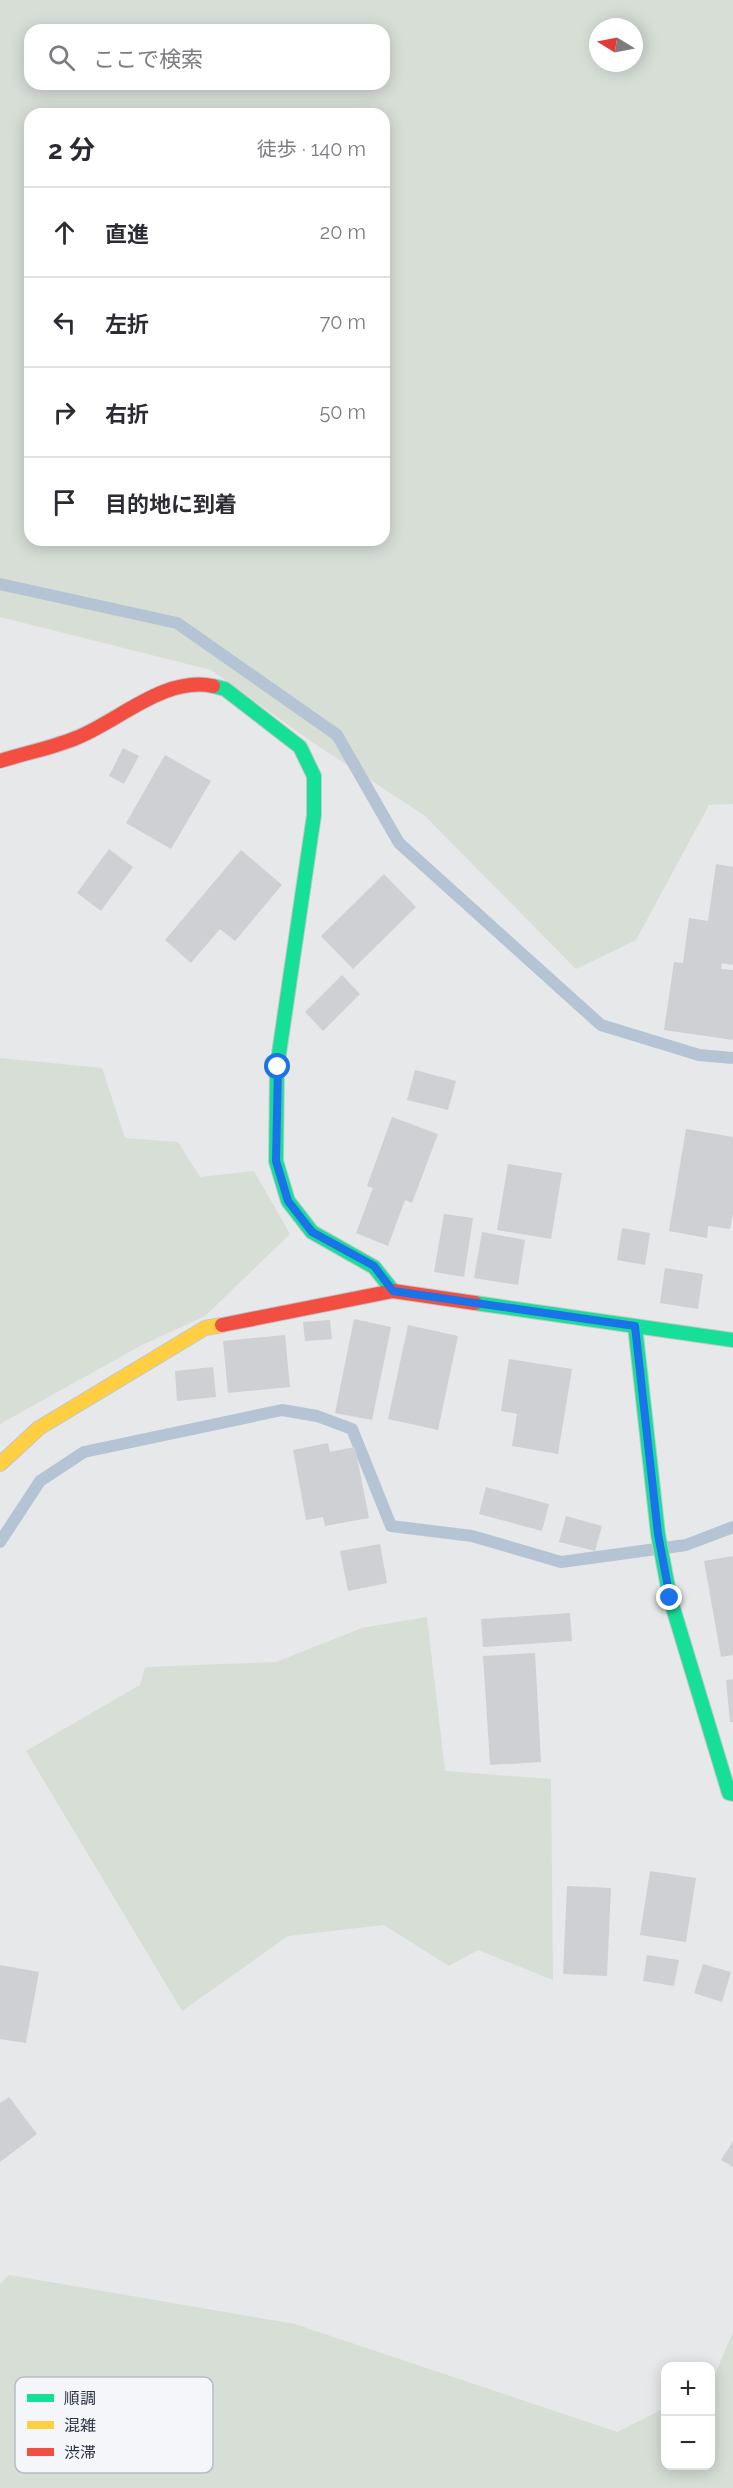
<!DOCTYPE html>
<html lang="ja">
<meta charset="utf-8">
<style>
:root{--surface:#fff;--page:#f7f7f7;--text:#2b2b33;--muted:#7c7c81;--line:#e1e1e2}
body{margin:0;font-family:Raleway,"Noto Sans JP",sans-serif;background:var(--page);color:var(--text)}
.controls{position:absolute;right:18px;bottom:18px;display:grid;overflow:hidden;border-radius:12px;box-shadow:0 3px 15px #0003}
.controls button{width:54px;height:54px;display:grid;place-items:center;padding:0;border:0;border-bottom:2px solid var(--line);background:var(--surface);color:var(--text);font:30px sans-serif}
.compass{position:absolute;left:589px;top:18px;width:54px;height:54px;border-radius:50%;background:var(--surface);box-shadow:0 3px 15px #0003;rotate:280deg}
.stop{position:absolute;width:18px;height:18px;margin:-14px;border:4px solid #1a73e8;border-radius:50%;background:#fff}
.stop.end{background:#1a73e8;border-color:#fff;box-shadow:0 2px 6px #0008}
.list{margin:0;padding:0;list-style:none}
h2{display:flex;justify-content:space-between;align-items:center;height:78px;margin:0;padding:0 24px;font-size:26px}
h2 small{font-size:20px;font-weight:400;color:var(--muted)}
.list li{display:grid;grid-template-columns:39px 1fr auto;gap:18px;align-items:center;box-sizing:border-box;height:90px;padding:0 24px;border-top:2px solid var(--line)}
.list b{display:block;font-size:22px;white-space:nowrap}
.list em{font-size:20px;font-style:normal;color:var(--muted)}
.icon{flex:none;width:33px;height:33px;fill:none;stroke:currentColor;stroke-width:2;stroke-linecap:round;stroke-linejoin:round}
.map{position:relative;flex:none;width:733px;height:2488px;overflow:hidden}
.search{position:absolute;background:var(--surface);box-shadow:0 3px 15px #0003;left:24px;top:24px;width:366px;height:66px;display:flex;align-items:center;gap:15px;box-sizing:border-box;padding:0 21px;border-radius:18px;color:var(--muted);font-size:22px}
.panel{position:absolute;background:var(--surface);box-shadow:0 3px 15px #0003;left:24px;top:108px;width:366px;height:438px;border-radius:18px}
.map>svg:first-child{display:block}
.green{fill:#d6ded6;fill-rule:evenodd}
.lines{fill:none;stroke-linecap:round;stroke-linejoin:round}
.stream{stroke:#b4c4d5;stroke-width:12}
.building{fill:#ced0d3}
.fast-casing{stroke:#c4c6c8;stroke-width:16}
.slow-casing{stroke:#c4c6c8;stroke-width:16}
.jam-casing{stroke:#c4c6c8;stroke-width:16}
.fast{stroke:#16e098;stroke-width:14}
.slow{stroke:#ffcf43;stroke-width:14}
.jam{stroke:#f24e42;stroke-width:14}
.route{stroke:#1a73e8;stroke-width:8}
.key{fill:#f4f6f9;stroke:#b8bcc3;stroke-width:1.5}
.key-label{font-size:16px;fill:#2b3445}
</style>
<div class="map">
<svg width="733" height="2488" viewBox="0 0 733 2488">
<rect width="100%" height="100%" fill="#e6e8ea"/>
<path class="green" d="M0,0H733V804L709,805L636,940L576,969L424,815L315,744L211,670L0,617ZM598,27H634V63H598ZM30,30H384V84H30ZM30,114H384V540H30Z
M0,1058L102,1068L125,1138L178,1142L200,1177L254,1171L290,1234L205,1316L140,1346L0,1424Z
M427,1617L445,1771L551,1779L553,1980L478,1950L449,1966L384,1925L288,1936L182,2011L26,1751L140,1685L145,1667L276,1662L362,1628Z
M9,2275L295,2324L617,2432L665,2408L666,2466H710L711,2384L733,2332V2488H0V2284Z"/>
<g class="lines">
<path class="stream" d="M0,584L177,623L337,735L399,843L601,1025L699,1055L733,1058
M0,1542L40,1481L84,1452L282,1410L317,1416L352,1429L391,1526L472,1536L561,1562L686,1545L733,1527"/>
</g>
<path class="building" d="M123,748L139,756L124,784L109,776Z
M165,755L211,781L171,849L126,823Z
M109,849L133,867L101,911L77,893Z
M241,850L282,885L235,941L220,929L191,963L165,940Z
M716,864L733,867V965L722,963L721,969L733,970V1040L664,1030L674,962L683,963L689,918L708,921Z
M384,874L416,907L353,969L321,936Z
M342,975L360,994L323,1031L305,1012Z
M415,1070L456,1081L448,1110L407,1100Z
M392,1117L438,1134L412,1203L405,1200L388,1246L356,1233L373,1188L367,1186Z
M686,1129L733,1137V1214L730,1229L708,1226L707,1238L669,1231Z
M508,1164L562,1173L551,1239L497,1230Z
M444,1214L473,1218L464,1277L434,1272Z
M622,1228L650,1233L645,1265L617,1260Z
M482,1232L525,1240L518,1285L474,1278Z
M665,1268L703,1274L698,1309L660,1303Z
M354,1319L391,1327L372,1420L335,1413Z
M330,1320L332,1339L305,1341L303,1322Z
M408,1325L458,1336L438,1430L388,1419Z
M285,1335L290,1387L228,1393L223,1341Z
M509,1359L572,1369L558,1454L512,1446L517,1414L501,1411Z
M213,1367L216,1397L177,1401L175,1371Z
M328,1443L330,1452L355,1447L369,1518L325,1526L323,1517L306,1520L293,1450Z
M486,1487L549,1504L542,1531L479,1514Z
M566,1516L602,1526L595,1551L559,1542Z
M380,1544L387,1583L348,1591L340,1551Z
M733,1556V1655L721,1657L704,1561Z
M570,1613L572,1641L483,1647L481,1619Z
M535,1653L541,1762L490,1765L483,1656Z
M733,1679V1722H730L726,1680Z
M650,1871L696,1878L686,1942L640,1935Z
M567,1886L611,1888L607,1976L563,1974Z
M647,1955L679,1960L674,1986L643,1981Z
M703,1964L731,1972L722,2002L694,1993Z
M0,1965L39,1972L26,2043L0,2039Z
M9,2097L37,2134L0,2162V2103Z
M733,2141V2167L721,2160Z"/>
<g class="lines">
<g class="fast-casing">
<path id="fast" d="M213,686L225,689L300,747L314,776V815L277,1067L276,1161L288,1201L312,1232L374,1267L393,1291
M475,1303L733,1340
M635,1326L658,1534L670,1598L729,1793L733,1794"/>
</g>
<g class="slow-casing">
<path id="slow" d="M0,1464L39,1428L205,1328L222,1325"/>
</g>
<g class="jam-casing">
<path id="jam" d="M0,761C25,753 52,748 76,738C119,721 164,676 213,686
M222,1325L393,1291L475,1303"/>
</g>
<use href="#fast" class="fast"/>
<use href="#slow" class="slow"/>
<use href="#jam" class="jam"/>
</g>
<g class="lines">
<path class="route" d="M278,1067L276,1161L288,1201L312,1232L374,1266L393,1291L635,1326L658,1534L670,1598"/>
</g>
<rect x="15" y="2377" width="198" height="96" rx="9" class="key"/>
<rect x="27" y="2394" width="27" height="8" fill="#16e098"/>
<rect x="27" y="2421" width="27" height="8" fill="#ffcf43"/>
<rect x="27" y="2448" width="27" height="8" fill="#f24e42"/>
<g class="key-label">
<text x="64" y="2404">順調</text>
<text x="64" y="2431">混雑</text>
<text x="64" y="2458">渋滞</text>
</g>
</svg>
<div class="controls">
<button>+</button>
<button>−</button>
</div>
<svg class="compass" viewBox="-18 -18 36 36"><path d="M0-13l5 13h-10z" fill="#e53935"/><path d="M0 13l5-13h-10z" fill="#7c7c81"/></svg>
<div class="stop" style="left:278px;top:1067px"></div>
<div class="stop end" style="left:670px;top:1598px"></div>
<div class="search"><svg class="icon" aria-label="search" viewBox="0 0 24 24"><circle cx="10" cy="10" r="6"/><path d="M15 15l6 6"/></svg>ここで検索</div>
<section class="panel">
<h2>2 分<small>徒歩 · 140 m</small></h2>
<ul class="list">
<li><svg class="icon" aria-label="ahead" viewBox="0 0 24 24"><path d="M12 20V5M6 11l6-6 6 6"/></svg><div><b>直進</b></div><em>20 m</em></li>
<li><svg class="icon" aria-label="left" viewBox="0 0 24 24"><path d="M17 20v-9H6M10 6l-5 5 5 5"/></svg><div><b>左折</b></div><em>70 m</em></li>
<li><svg class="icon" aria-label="right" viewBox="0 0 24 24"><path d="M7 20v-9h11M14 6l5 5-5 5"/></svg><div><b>右折</b></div><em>50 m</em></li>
<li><svg class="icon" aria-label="arrive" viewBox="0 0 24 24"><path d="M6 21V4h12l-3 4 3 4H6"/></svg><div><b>目的地に到着</b></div></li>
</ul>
</section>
</div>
